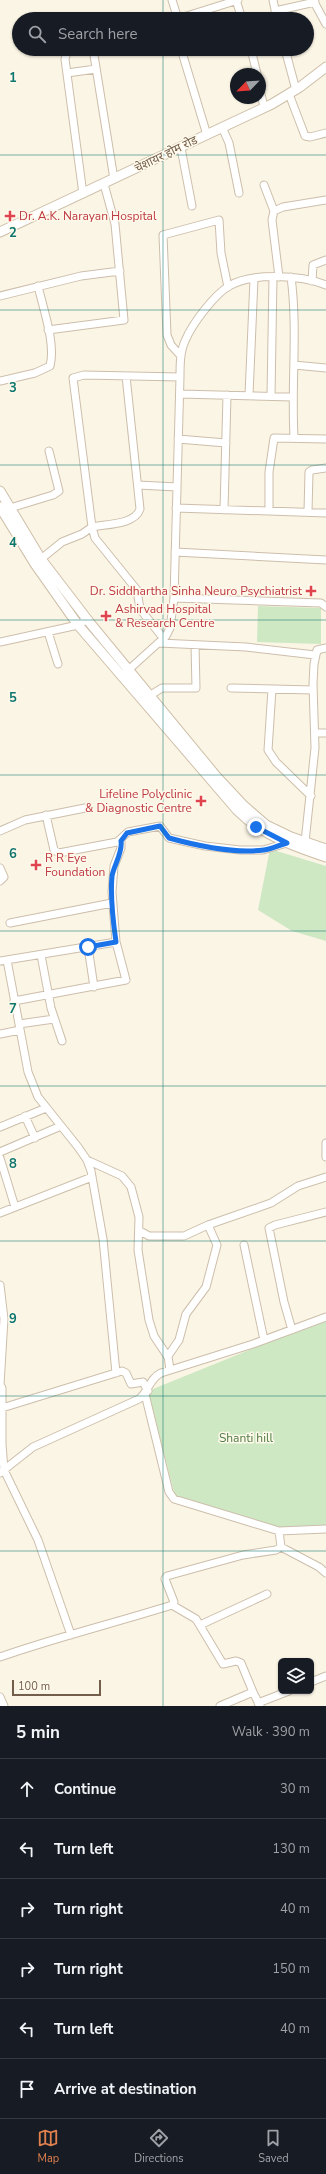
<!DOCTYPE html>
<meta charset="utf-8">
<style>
:root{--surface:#171b24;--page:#242831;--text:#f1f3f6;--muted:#9ea1a6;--line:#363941;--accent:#e1814e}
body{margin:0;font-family:"Nunito Sans","Noto Sans Devanagari",sans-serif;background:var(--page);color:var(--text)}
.controls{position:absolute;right:12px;bottom:12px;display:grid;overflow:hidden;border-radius:6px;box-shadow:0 1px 3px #0004}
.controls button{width:36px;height:36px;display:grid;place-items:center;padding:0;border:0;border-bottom:1px solid var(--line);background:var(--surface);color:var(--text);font:20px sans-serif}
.compass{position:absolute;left:230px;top:68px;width:36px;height:36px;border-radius:50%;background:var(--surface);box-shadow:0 1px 3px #0004;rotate:245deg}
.scale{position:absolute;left:12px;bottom:10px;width:89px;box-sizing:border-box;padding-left:4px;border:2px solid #735e4b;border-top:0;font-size:11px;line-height:14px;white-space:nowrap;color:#735e4b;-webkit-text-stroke:3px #fef9eb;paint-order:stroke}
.stop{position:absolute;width:12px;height:12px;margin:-9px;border:3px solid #1a73e8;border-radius:50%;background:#fff}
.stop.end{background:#1a73e8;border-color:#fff;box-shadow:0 1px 4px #0008}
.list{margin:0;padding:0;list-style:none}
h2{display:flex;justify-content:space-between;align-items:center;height:52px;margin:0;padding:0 16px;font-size:17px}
h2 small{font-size:13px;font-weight:400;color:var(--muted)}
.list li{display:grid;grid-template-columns:26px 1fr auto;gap:12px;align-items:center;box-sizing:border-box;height:60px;padding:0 16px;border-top:1px solid var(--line)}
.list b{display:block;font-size:15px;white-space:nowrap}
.list em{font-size:13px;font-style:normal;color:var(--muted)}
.icon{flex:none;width:22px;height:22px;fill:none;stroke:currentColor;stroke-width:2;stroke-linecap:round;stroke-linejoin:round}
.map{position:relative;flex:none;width:326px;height:1706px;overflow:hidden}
.search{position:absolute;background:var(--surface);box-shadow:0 1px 3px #0004;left:12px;right:12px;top:12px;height:44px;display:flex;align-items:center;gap:10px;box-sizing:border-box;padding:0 14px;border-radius:22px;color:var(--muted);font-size:15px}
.sheet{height:412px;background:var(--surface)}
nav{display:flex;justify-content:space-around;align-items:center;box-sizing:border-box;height:56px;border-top:1px solid var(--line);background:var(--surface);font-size:11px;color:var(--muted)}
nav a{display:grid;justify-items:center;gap:2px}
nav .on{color:var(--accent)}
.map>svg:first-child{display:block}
.green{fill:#cee8c4}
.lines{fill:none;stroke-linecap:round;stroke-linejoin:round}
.street-casing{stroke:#cdbeab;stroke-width:9}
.secondary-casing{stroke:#cfbfa9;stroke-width:11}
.street{stroke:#fff;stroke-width:7}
.secondary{stroke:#fff;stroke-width:9}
.route{stroke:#1a73e8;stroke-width:5}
.grid{fill:none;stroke:#0f766e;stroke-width:1;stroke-opacity:0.55}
.health-dot{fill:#e0444e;stroke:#fef9eb;stroke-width:1.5}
.labels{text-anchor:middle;stroke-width:3;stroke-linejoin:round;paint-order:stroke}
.street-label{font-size:12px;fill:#735e4b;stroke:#fef9eb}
.health-label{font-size:12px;fill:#be3a42;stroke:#fef9eb;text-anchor:start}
.park-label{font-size:12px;fill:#507e46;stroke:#fef9eb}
.grid-label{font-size:13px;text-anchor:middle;font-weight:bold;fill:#0f766e;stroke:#fef9eb;stroke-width:3;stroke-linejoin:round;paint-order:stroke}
</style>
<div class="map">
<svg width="326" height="1706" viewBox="0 0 326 1706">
<rect width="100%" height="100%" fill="#fbf5e5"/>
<path class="green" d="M258,606L321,608V644L257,642Z
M270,849L326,866V941L292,931L258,910Z
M326,1319V1532L275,1529L176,1500L148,1391Z"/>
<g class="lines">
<g class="street-casing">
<path id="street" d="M172,0L178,19
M236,0L242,19
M273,0L277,19
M313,0L326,24
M275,11L315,2
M177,19L238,0
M71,49L67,52L65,59L83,194
M93,49L114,179
M181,49L207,135
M251,49L257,74
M285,49L296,90
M67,73L96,69
M260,90L264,107
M289,94L305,136L310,137L326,133
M222,127L229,143L239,193
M181,148L192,206
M264,185L274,211
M279,277L272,220L274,211L283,207L326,200
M291,277C298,330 291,384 294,437
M312,281L313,265L326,260
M0,296L81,276L120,271
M48,330L124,320L115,224L104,184
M181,356L171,345L167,335L163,235L219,220L221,253L228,287
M294,365L326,368
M126,376L140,509C135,525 106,524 92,527L95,538L137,590L140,609L164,639
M180,377C180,365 180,352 185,341C192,324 214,295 229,286C253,272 301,275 326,285
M0,381L35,373L50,366C56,344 43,308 38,286
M180,394L292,397
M249,395L254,279
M271,396L273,277
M178,439L226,443
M138,485L177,487
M10,508L53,495L59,491L49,451
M176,508L326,513
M224,510L227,395
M269,511V472L274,438L326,439
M308,512L309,472L312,470L326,468
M175,552L326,560
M41,559L62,542L82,534L92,527L73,378L84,375L180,377L174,598L170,628L166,636L125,673
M174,598L321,603L326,607
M48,632L58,664
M0,642L78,625L87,619
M159,643L246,647L315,655
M231,688L313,690
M272,689L268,750L276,762L311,796
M149,696L162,688H196L195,645
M315,733H326
M46,815L54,850L59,853L117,842L128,832L160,826L169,838L205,846L240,850H263L287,843
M0,831L25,820L85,808
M305,842L315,748L313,684L314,664L317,650L326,648
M0,868L4,877L0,881
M10,923L112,903
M88,947L94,987
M41,955L51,1008L62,1041
M7,960L28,1072L38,1097L78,1147L87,1160L91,1171L103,1239L116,1373
M0,961L116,942
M14,1001L126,980L116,942L112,892L114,866L121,848V841
M19,1024L54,1019
M0,1034L20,1030
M25,1116L35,1138
M0,1127L46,1108
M326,1143V1157
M0,1152L61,1126
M0,1158L15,1207
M87,1160L122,1176L131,1187L139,1217L138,1250L149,1320L154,1336L168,1357
M0,1213L92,1177
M140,1231L149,1236H184L208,1225
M244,1245L264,1340
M0,1285L4,1319L0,1385
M292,1330L284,1302L269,1228L275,1225L326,1212
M170,1370L168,1356L179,1340L186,1314L206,1287L217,1245L208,1225L271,1203L298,1186L326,1177
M0,1385L2,1388V1444L4,1470L38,1540L71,1635
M145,1394L169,1492L174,1499L279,1531L326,1529
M2,1408L122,1371L126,1373L131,1384L143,1382L148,1391
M0,1473L33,1447L139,1399C149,1391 149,1379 161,1373L253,1344L326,1317
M281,1547L319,1567L326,1573
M172,1605L196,1619L223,1664L236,1661L241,1663L253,1692
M200,1625L267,1594
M0,1657C57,1637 115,1623 172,1605L174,1602L165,1579L167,1576L243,1555L276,1550L281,1547L279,1531
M311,1682L326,1676
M0,1697L4,1706
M258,1703L289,1691
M220,1706L253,1692L260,1706"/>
</g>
<g class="secondary-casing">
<path id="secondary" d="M0,232L272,104L300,87L326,67
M0,491L41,559L90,623L216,776L244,806L266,825L291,837L326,849
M0,507L35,564L78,625L237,810C262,835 293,846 326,857"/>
</g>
<use href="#street" class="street"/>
<use href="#secondary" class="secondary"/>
</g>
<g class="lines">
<path class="route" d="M88,947L116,942C113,921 110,897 112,876C114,865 123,852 121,841L127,833L160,826L169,838C198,846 234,854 264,850C272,849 279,845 287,843L256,827"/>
</g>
<path class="grid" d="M163,0V19M163,49V1706M0,155H326M0,310H326M0,465H326M0,620H326M0,775H326M0,931H326M0,1086H326M0,1241H326M0,1396H326M0,1551H326"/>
<g class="health-dot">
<path d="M8 210h4v4h4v4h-4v4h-4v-4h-4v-4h4z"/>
<path d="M309 585h4v4h4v4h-4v4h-4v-4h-4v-4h4z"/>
<path d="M104 610h4v4h4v4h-4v4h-4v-4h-4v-4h4z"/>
<path d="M199 795h4v4h4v4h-4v4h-4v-4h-4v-4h4z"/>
<path d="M34 859h4v4h4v4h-4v4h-4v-4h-4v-4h4z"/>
</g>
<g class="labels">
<g class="street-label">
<text transform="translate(166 154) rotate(-26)" y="4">चेशायर होम रोड</text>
</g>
<g class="health-label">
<text x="19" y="220">Dr. A.K. Narayan Hospital</text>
<text x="302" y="595" text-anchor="end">Dr. Siddhartha Sinha Neuro Psychiatrist</text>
<text x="115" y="613">Ashirvad Hospital<tspan x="115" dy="14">&amp; Research Centre</tspan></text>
<text x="192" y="798" text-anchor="end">Lifeline Polyclinic<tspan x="192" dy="14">&amp; Diagnostic Centre</tspan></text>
<text x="45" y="862">R R Eye<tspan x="45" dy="14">Foundation</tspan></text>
</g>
<g class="park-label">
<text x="246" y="1442">Shanti hill</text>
</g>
</g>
<g class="grid-label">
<text x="13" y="82">1</text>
<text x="13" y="237">2</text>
<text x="13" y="392">3</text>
<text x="13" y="547">4</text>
<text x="13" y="702">5</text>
<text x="13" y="858">6</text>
<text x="13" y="1013">7</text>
<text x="13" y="1168">8</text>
<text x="13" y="1323">9</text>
</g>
</svg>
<div class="controls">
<button><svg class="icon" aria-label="layers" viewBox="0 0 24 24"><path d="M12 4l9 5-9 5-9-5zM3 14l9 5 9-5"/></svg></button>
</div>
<svg class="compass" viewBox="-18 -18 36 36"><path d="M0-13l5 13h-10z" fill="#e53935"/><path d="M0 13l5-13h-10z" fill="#9ea1a6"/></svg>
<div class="scale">100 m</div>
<div class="stop" style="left:88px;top:947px"></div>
<div class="stop end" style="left:256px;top:827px"></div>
<div class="search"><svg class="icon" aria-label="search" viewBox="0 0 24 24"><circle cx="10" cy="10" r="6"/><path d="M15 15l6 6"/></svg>Search here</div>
</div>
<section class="sheet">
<h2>5 min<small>Walk · 390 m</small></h2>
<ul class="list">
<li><svg class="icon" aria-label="ahead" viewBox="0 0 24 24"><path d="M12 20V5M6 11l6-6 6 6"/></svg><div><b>Continue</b></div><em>30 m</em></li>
<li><svg class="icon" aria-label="left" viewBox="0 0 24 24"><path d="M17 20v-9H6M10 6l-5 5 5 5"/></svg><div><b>Turn left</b></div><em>130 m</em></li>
<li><svg class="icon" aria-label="right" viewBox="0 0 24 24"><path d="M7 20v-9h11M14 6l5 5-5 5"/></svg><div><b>Turn right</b></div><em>40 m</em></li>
<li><svg class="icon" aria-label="right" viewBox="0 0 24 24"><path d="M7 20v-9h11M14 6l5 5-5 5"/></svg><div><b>Turn right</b></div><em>150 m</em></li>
<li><svg class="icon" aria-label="left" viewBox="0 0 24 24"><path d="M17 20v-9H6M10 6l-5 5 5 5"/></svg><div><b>Turn left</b></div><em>40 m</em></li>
<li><svg class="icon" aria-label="arrive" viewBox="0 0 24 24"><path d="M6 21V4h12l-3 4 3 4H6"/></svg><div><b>Arrive at destination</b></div></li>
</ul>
</section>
<nav>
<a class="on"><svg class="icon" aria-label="map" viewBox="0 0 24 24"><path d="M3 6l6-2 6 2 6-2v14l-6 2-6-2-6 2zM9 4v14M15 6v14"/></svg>Map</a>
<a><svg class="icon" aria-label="directions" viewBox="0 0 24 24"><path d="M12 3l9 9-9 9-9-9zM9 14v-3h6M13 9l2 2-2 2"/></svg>Directions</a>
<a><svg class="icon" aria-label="saved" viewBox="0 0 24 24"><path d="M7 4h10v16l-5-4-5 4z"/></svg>Saved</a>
</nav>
